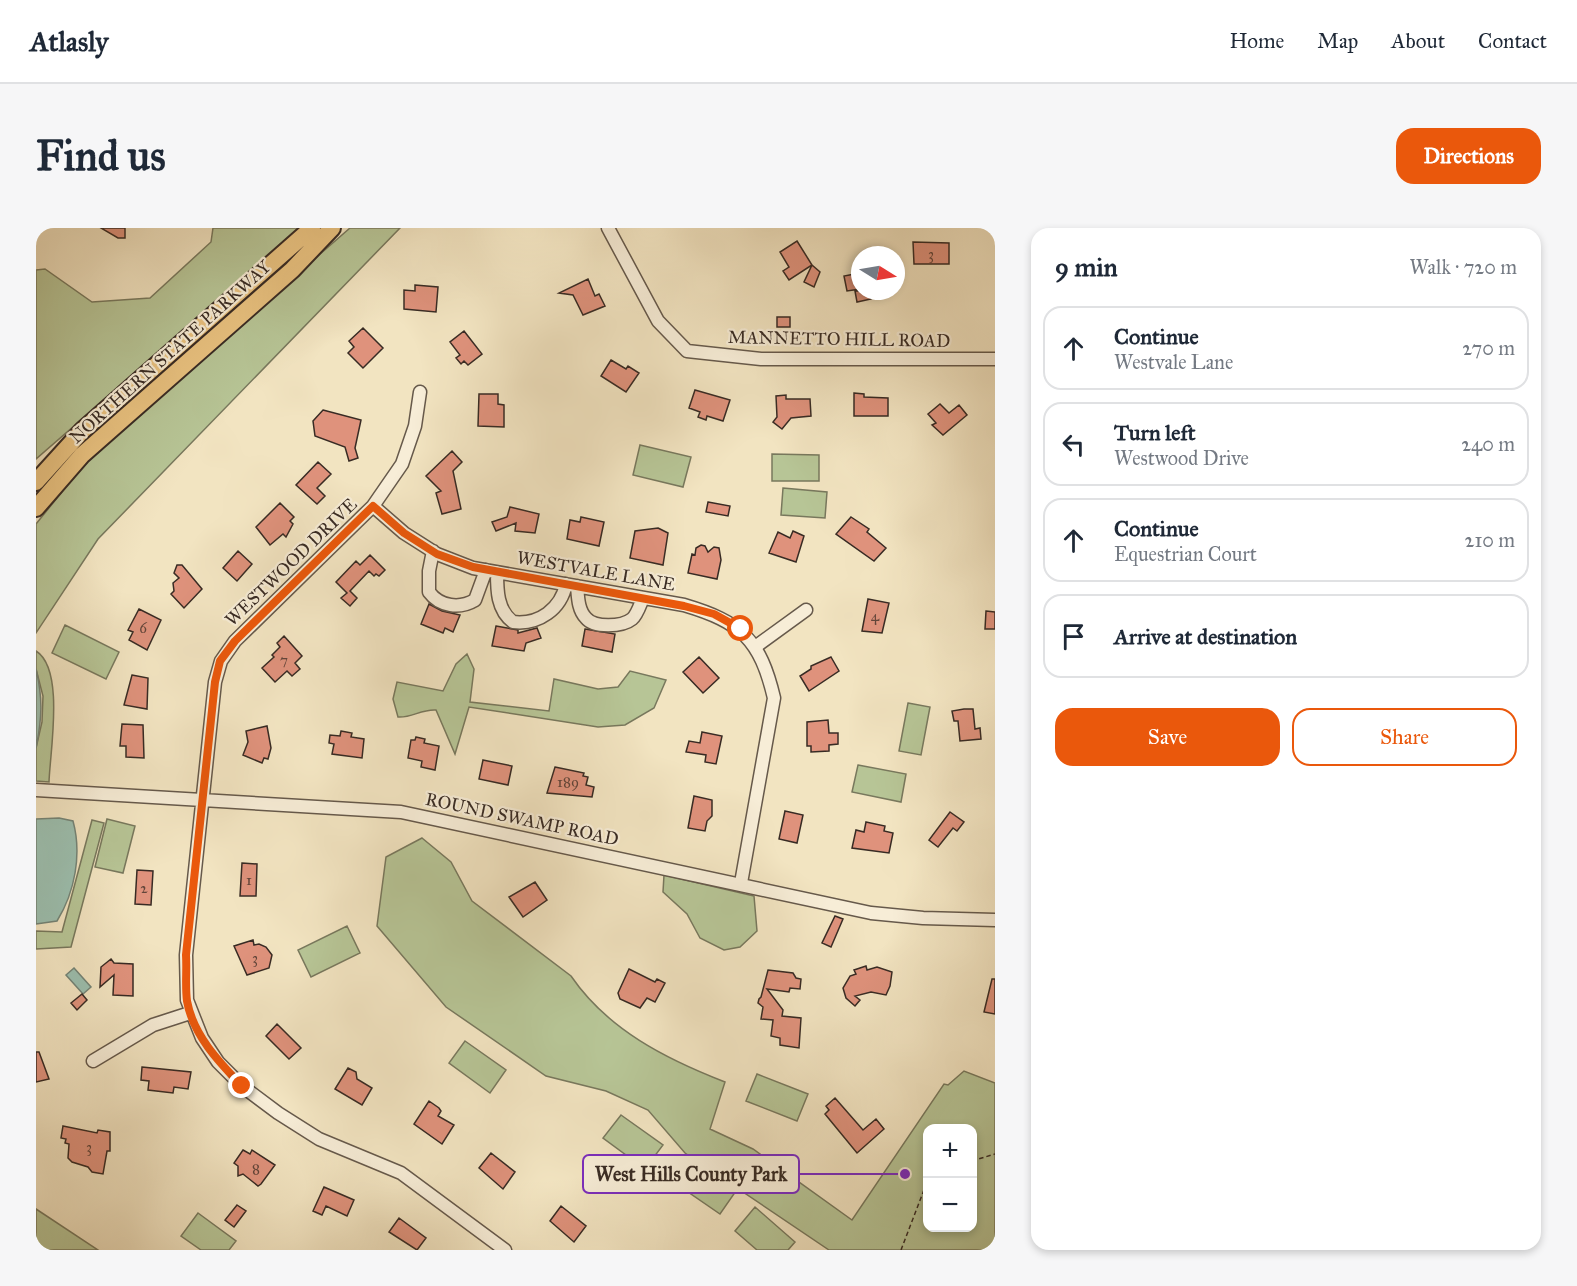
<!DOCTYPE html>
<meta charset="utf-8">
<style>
:root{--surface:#fff;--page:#f6f6f7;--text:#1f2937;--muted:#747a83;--line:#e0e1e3;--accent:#ea580c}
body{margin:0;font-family:"IM FELL Great Primer",serif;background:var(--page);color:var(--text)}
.controls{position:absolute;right:18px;bottom:18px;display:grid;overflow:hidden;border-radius:12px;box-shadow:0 3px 9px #0003}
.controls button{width:54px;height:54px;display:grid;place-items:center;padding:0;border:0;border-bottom:2px solid var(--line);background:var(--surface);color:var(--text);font:30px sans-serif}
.compass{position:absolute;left:815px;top:18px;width:54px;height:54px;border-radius:50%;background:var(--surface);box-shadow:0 3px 9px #0003;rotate:101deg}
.stop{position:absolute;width:18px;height:18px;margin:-14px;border:4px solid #ea580c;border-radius:50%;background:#fff}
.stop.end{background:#ea580c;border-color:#fff;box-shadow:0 2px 6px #0008}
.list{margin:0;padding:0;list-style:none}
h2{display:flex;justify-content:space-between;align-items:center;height:78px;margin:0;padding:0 24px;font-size:26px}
h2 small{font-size:20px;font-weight:400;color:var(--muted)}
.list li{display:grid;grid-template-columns:39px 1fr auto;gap:18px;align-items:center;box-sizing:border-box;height:84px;margin:0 12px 12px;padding:0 12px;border:2px solid var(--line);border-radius:18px}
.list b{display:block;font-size:22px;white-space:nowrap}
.list p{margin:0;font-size:20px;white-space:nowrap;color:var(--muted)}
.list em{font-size:20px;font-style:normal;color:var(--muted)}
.actions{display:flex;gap:12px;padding:18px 24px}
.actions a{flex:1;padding:14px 0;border:2px solid var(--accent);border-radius:18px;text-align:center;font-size:21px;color:var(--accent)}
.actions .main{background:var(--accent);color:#fff}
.icon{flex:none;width:33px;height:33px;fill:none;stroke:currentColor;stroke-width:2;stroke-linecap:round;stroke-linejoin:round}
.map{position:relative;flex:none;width:959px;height:1022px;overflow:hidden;border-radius:18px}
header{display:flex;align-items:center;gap:36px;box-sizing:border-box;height:84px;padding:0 30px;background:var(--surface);border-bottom:2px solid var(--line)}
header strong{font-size:28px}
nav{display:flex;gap:33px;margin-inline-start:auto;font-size:21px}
.intro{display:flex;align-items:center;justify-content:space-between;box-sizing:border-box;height:144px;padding:0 36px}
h1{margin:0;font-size:42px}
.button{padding:15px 27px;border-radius:18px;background:var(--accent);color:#fff;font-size:21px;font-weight:700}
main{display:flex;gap:36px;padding:0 36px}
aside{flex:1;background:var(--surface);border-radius:18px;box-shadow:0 3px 9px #0003}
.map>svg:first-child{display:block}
.green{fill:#b7c596;stroke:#78785d;stroke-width:1.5;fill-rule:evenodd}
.water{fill:#9cbfaf;stroke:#748477;stroke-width:1.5}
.building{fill:#df927c;stroke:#382b24;stroke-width:1.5}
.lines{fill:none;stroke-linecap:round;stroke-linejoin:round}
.minor-casing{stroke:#66594b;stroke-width:15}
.highway-casing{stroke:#382b24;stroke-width:20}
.path{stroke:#382b24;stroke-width:1.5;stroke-dasharray:4.5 3;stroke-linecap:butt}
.minor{stroke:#f7edd7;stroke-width:12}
.highway{stroke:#e9c280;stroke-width:16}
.route{stroke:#ea580c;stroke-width:8}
.labels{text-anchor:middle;stroke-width:4.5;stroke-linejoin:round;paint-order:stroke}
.number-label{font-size:15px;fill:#62453a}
.street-label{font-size:18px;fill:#382b24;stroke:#f7edd7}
.leader{fill:none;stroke:#7b2cbf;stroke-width:2}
.callout-dot{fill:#7b2cbf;stroke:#f7edd7;stroke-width:2}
.callout{fill:#f7edd7;stroke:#7b2cbf;stroke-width:2}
.callout-label{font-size:20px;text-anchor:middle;font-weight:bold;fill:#382b24}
</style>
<header>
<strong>Atlasly</strong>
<nav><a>Home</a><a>Map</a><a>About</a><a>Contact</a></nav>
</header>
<div class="intro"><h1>Find us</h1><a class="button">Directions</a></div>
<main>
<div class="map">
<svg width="959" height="1022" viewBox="0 0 959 1022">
<rect width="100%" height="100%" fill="#f2e4c1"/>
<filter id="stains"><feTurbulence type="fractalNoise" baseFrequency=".00333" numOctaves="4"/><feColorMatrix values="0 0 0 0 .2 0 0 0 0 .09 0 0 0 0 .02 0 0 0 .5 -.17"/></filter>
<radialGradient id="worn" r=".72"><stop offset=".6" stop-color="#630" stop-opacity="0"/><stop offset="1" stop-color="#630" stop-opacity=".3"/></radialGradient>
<path class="green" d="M177,0H266L0,231V42L9,41L56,74L114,70L175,14Z
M314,0H364L62,311L0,405V296L42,244L84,200Z
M604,217L655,229L647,259L597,247Z
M736,226L783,227V253H736Z
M747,260L791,264L789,290L745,287Z
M29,397L83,424L70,451L16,425Z
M0,423C29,441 14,523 13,554L0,553V520L6,494L7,468L0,441Z
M431,426L438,441L434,474L513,483L518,451L562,461L582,459L594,443L630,452L618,480L589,497L562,499L433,479L419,526L400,482C385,481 376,490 362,489L357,471L361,454L407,463L420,436Z
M872,475L894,479L885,527L863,523Z
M822,537L870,546L865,574L816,564Z
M71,591L99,598L87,645L59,639Z
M56,592L68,595L35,719L0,721V703L26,704Z
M386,610L415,634L436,673L535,748C572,802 630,831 689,854L674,901L717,921L816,992L908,856L912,857L928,843L959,855V1022H793L649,925L612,882L570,863L510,848L410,779L341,698L350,629ZM936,900V1000H891V900Z
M628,647L718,668L721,703L704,719L688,722L664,710L651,686L627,664Z
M311,698L324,725L275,749L262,722Z
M429,813L470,842L454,865L413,835Z
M721,846L772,866L761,893L710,873Z
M585,887L627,917L609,941L567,910Z
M656,931L700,963L684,986L639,955Z
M719,979L759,1014L752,1022H721L699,1003Z
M0,981L62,1022H0Z
M162,985L200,1013L193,1022H165L145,1008Z"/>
<path class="water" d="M0,441C7,470 6,491 0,520Z
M23,590L37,593C46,626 39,664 21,693L0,696V591Z
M38,740L55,759L47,766L30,747Z"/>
<path class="building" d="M65,0H89V10H82Z
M761,13L776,37L753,52L747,43L753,39L744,24Z
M877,14L913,15V36H878Z
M776,37L784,44L778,59L768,54Z
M824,45V61L811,63L808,48Z
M552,51L559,68L563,66L569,78L547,87L537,67L523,65Z
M379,57L402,59L400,84L368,81V62L379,63Z
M819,63H834L835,71L821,74Z
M741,89H754V99H741Z
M327,100L347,120L327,140L312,125L318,119L313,113Z
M428,103L446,126L432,137L428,133L425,136L420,130L424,127L414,114Z
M575,132L590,141L592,138L603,145L590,164L565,148Z
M659,162L694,172L687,193L671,188L670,192L662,189L664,184L653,180Z
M818,165L828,166V169L852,170V188H818Z
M443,166H462V176L468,177V199L442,198Z
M750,167V171H774L775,188L755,190L746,201L737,194L741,189L740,168Z
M904,176L913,185L923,177L931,187L907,207L896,197L900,195L892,186Z
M287,182L325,192L319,220L322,230L313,233L309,219L279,208L277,193Z
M416,223L426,234L417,243L425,281L406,286L400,265L405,263L390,248Z
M282,234L295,246L281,260L289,268L281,276L260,257Z
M672,274L694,278L692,288L670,284Z
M244,275L258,289L254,293L257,296L250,309L247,306L234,317L220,299Z
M474,279L503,286L499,305L479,303L480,295L460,303L456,294L471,289Z
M545,289L568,294L563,318L531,311L534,292L544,294Z
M815,289L833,301L831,304L850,320L838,333L800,306Z
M622,300L632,305L627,337L594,330L599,303Z
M757,303L768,308L760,334L733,325L742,304L754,310Z
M665,317L669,318L672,324L678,319L683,320L685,332L681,351L652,345L656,326L659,327L660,320Z
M202,323L216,336L201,353L187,340Z
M334,327L349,342L343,348L340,346L338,348L333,343L314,363L321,370L314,378L305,370L311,365L300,354L320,333L324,337Z
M141,337H146L166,361L148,380L135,366L138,363L137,355L143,350L138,345Z
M832,371L853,375L846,405L826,403Z
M393,376L406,383L424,387L417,404L409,400L407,405L385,396Z
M103,381L125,392L111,422L93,412L97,404L92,402Z
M950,383L959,384V401H949Z
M460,398L482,402V405L501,400L505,410L490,415L488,423L456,418Z
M549,401L579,406L576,424L546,418Z
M248,408L266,428L259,435L264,441L256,448L251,443L239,454L226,440L238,429L236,427L244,419L241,415Z
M663,429L683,450L667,465L647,444Z
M795,429L803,443L773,463L764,448L775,441V438Z
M96,447L112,450L111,481L88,477Z
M928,481H937L939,501L944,500L945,511L924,513L922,493H918L916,483Z
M792,492L793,505H802V516L793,517V523L775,524V518H771V494Z
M86,496L107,497L108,530L90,529V518H84Z
M231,498L235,520L232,531L228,530L226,535L207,527L212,514L210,503Z
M305,503L316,505L315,509L328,511L326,530L296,526L298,516L293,515L294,507L304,508Z
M666,504L686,508L680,536L669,534L670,527L650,524L653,513L664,515Z
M380,509L389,511L388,515L403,518L399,542L385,539L386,533L372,530L375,512H379Z
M447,532L476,538L472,557L443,551Z
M519,539L548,545L547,548L552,549L550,557L558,559L556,569L511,565Z
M658,568L676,572V588L671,593L669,603L652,600Z
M749,583L767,587L761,615L743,611Z
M914,584L928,594L921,603L917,600L902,619L893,612Z
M830,594L849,598L848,603L857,605L853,625L816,620L820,602L828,604Z
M206,635L221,636L220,668H204Z
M101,642L117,643L115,677L99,676Z
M499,654L511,672L487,689L473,669Z
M799,688L807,691L795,719L786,715Z
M217,712L218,717L223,716L230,719L236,727L233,740L211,747L198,718Z
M75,731L78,735L97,736V768L77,767L78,747L64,759L65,739Z
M830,738L831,742L841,739L856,744L854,758L850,767L835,764L819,768L824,772L819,778L810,770L807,760L814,748L820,746L818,742Z
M593,741L619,754L621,751L629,755L619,774L611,770L604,780L584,771L582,765Z
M732,742L757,745L760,750L765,751L764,761L754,760L753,764L731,761L747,782L746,788L765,790L763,820L744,817V810L735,808L737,792L725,791L727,779L722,775L723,771L725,769Z
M956,751H959V786L948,784Z
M46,766L51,772L41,782L35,775Z
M241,796L265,820L253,831L230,808Z
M0,824H3L13,851L0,854Z
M106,839L155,844L152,861L138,859L137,865L112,862L113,853L105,852Z
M312,840L320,844L321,851L336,860L326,877L299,861Z
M799,870L827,902L840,891L848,901L821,925L789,886L793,882L790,878Z
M393,873L403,880L405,883L402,888L418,897L406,916L378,896Z
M27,898L61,905L62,902L74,904V923H71L67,946L56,944L52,939L36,934L32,930L33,916L29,915L30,911L25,910Z
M207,922L214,926L216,922L239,937L225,956L222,958L207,946L202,948V938L198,935Z
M455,925L479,944L467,961L443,940Z
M288,959L318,972L311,988L290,978L286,987L277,983Z
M201,977L210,983L198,999L189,992Z
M525,978L550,998L538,1014L514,993Z
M363,990L390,1010L381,1022L353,1004Z"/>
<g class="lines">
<g class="minor-casing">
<path id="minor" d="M572,0L622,93L651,123L725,131H959
M384,164L379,198L366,236L337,278L199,413L185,433L179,454L150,727L151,772L166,810L182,834L206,858L242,885L283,911L365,945L469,1022
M337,278L368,305L401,326L437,340L648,377C705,394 724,411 738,470L705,655
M397,323L393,343V364C404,379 424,381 439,372L450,342
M461,344C461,362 461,382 477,394C503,397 525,381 530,356
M541,358C542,369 542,382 550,390C558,400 586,399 596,391C601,387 604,377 607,370
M719,419L770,382
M0,562L365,584L835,685L887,690L959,692
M57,833L117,797L154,785"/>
</g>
<g class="highway-casing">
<path id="highway" d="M0,254L47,202L276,0
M0,280L46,227L256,42L296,0"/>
</g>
<path class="path" d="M936,933L959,926
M865,1022L891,954"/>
<use href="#minor" class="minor"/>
<use href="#highway" class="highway"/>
</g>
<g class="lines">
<path class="route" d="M206,858C183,834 157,807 151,773C149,758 151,742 150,727L179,454L184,433L199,413L337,278L368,305L401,326L437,339L648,378L678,386L705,401"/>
</g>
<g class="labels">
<g class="number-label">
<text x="895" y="31">3</text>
<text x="839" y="393">4</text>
<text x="107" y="405">6</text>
<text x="248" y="437">7</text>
<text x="532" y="559">189</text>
<text x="213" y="657">1</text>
<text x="108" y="665">2</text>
<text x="219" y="735">3</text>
<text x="53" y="924">3</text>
<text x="220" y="946">8</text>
</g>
<g class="street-label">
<text transform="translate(803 111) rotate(1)" y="6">MANNETTO HILL ROAD</text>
<text transform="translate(134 124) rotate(-42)" y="6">NORTHERN STATE PARKWAY</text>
<text transform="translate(255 334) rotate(-44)" y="6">WESTWOOD DRIVE</text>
<text transform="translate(560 343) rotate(10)" y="6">WESTVALE LANE</text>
<text transform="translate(486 591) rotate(12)" y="6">ROUND SWAMP ROAD</text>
</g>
</g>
<path class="leader" d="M869 946L763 946"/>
<circle class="callout-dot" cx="869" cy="946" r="6"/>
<rect class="callout" x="547" y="927" width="216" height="38" rx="6"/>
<g class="callout-label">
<text x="655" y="953">West Hills County Park</text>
</g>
<rect width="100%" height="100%" filter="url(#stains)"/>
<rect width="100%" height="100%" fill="url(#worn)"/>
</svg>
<div class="controls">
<button>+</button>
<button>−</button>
</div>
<svg class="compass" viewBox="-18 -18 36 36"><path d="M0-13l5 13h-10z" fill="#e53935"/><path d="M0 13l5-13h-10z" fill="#747a83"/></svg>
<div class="stop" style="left:705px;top:401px"></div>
<div class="stop end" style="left:206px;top:858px"></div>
</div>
<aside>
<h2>9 min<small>Walk · 720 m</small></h2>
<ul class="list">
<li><svg class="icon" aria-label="ahead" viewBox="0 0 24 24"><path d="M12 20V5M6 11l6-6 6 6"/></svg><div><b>Continue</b><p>Westvale Lane</p></div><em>270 m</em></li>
<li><svg class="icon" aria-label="left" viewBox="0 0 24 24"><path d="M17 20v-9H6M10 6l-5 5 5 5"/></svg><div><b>Turn left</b><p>Westwood Drive</p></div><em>240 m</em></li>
<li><svg class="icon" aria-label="ahead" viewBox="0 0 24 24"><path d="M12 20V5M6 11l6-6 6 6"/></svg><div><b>Continue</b><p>Equestrian Court</p></div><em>210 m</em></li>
<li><svg class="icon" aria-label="arrive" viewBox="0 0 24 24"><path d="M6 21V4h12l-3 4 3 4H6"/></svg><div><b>Arrive at destination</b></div></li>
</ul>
<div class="actions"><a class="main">Save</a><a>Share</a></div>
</aside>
</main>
